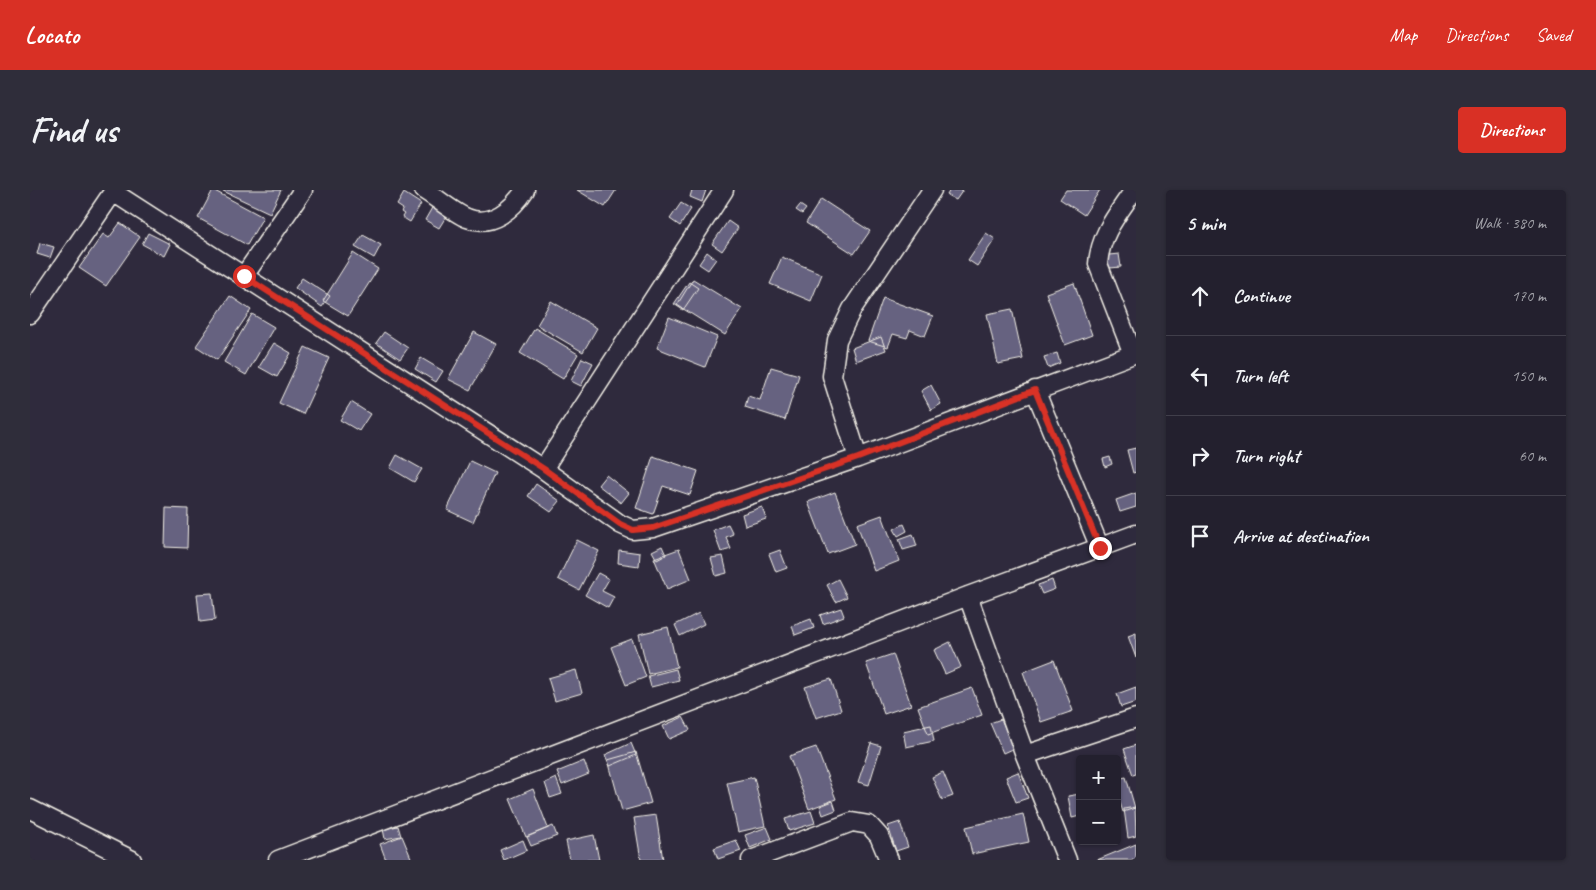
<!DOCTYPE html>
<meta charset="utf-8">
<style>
:root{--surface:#23202e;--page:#2f2d3a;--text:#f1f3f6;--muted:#a3a3aa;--line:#403e4a;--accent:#d93025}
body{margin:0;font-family:Caveat,sans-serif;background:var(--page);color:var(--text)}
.controls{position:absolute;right:15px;bottom:15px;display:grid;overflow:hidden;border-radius:5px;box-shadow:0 1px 4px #0004}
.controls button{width:45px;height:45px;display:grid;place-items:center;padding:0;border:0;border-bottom:1px solid var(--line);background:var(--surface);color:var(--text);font:25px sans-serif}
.stop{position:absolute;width:15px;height:15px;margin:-11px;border:4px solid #d93025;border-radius:50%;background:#fff}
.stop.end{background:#d93025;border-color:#fff;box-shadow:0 1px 5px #0008}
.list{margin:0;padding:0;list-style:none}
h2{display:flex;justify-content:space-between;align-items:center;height:65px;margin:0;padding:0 20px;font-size:21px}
h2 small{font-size:16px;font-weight:400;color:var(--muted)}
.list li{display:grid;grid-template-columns:32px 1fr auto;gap:15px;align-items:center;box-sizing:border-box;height:80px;padding:0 20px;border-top:1px solid var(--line)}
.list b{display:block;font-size:19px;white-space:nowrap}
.list em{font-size:16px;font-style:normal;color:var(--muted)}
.icon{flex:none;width:28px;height:28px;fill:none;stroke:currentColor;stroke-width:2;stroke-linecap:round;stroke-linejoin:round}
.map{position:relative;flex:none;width:1106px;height:670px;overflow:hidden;border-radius:5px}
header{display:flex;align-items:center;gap:30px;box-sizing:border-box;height:70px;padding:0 25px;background:var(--accent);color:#fff}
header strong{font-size:24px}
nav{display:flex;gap:28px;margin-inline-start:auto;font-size:18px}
.intro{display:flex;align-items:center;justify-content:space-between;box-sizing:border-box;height:120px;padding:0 30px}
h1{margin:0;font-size:35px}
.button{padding:12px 22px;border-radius:5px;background:var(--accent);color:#fff;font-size:18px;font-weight:700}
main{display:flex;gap:30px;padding:0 30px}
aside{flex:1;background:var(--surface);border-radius:5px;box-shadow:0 1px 4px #0004}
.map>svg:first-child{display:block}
.building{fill:#666280;stroke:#f4f1e8}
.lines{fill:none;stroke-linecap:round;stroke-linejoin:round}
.minor-casing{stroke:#f4f1e8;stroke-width:21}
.minor{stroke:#2f2a3d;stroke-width:18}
.route{stroke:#d93025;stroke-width:6}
</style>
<header>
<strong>Locato</strong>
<nav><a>Map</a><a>Directions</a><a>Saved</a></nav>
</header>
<div class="intro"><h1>Find us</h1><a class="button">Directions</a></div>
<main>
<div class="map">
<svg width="1106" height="670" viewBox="0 0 1106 670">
<rect width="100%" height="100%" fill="#2f2a3d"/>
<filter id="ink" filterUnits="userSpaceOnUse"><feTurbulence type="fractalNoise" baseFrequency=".02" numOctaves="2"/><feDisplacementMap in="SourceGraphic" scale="10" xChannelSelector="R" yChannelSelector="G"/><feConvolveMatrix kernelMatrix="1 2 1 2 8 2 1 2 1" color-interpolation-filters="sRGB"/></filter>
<g filter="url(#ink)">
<path class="building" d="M183,0L233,27L217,55L168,28Z
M191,0H251L240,23Z
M547,0H586L575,17Z
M662,0H676L672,12L660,7Z
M920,0H933L926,10L917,5Z
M1036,0H1070L1054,25L1030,9Z
M374,3L391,14L380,32L372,27L374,24L371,22L373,19L367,15Z
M791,9L840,41L824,64L776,33Z
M651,13L661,19L650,36L640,29Z
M770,15L776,19L772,24L766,20Z
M403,16L417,25L409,38L395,30Z
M698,31L708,38L692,61L682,54Z
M90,33L110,47L76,96L49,78L73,44L79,48Z
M118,43L140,54L134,66L112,54Z
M956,43L965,49L947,76L938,70Z
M333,45L351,55L344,68L325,57Z
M10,53L24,57L20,68L7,64Z
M677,62L686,69L678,80L669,74Z
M323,63L348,79L318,126L293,111Z
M1089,64L1091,77L1080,78L1077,71L1079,65Z
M752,67L792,84L781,111L740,94Z
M272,88L300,106L292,117L265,98Z
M663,89L712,119L695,145L647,115Z
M659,92L668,98L653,120L644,114Z
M1044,93L1062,145L1035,155L1016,103Z
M200,106L221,120L187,170L166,156Z
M853,108L903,126L895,146L880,140L877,148L863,144L858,157L838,151Z
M521,111L567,138L553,162L507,135Z
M982,119L993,169L968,174L957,124Z
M222,124L244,137L216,185L194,172Z
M639,127L687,147L675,177L627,158Z
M505,138L548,164L533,189L490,163Z
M354,142L378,158L370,169L346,153Z
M444,142L466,154L440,200L418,189Z
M851,147L856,160L826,171L822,158Z
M244,153L261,163L247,187L229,177Z
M275,157L299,168L273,224L249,213Z
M1027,163L1030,173L1018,178L1014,167Z
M391,168L413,181L406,192L385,179Z
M552,168L563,173L551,196L541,191Z
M741,177L769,185L755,230L715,217L718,206L730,210Z
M901,195L911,214L901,220L891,201Z
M321,212L340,224L329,241L310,230Z
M1106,258V282L1103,283L1097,260Z
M367,265L392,279L384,292L360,278Z
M623,266L668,281L660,305L633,296L623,324L606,318Z
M1080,267L1082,274L1075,277L1073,269Z
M440,271L465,283L443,332L417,320Z
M576,285L599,303L591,313L568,295Z
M506,294L530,311L521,322L498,306Z
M805,302L825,354L798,364L778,312Z
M1106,303V317L1090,322L1086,310Z
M732,317L736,329L715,336L712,324Z
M136,318L158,319L157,358L135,357Z
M852,325L869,371L844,381L827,334Z
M698,334L703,344L696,347L701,359L691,362L683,340Z
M874,334L877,341L868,346L864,339Z
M883,344L887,356L873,360L869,349Z
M547,350L569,361L549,400L528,389Z
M632,356L636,365L627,370L622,361Z
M649,359L661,389L637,399L624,368Z
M589,360L610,363L609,376L588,373Z
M750,360L757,378L746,382L739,364Z
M693,366L697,383L686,386L681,368Z
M568,383L579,389L572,401L584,407L578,418L555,405Z
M808,389L817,407L806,412L797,395Z
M1022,390L1025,399L1012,404L1008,395Z
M182,403L185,430L170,432L167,404Z
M811,418L814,426L793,434L790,425Z
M669,423L674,434L650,446L645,435Z
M781,429L784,438L765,445L762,436Z
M638,437L647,477L618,484L609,444Z
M1106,443V468L1098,446Z
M602,449L616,487L596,495L581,457Z
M920,452L931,477L915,484L904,460Z
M863,464L881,515L854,524L836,473Z
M1024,470L1043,521L1011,532L993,482Z
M646,479L649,490L621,497L618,486Z
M546,480L552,503L525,511L518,488Z
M801,489L811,520L786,528L775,497Z
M1106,497V512L1091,517L1087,504Z
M942,498L952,525L898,544L888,517Z
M653,527L660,540L639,549L633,536Z
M971,529L984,558L973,563L960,533Z
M901,535L904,551L876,557L873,541Z
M601,553L606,565L580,576L575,565Z
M841,553L851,556L839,595L828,592Z
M1106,555V584L1103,585L1094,559Z
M786,557L806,609L779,619L759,566Z
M606,562L621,613L592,621L578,570Z
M554,571L559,584L532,595L527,582Z
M913,582L923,606L912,610L902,587Z
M988,582L998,608L986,612L976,587Z
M724,587L735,636L708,642L697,593Z
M1096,587L1105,618L1093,622L1087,603V589Z
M526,588L532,604L520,608L515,593Z
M503,599L518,638L496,647L480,609Z
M1050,604V626L1042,628L1038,606Z
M803,611L806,620L793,625L790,616Z
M1105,617L1106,646L1098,648L1094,619Z
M781,621L785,633L759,641L755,629Z
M993,624L999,652L942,664L936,637Z
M626,625L633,670H611L604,628Z
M870,632L878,657L866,661L858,636Z
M368,636L371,646L355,649L353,639Z
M523,636L527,646L501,656L497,647Z
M737,637L742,649L720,658L715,645Z
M564,645L569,670H540L536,651Z
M372,646L382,670H356L350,654Z
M493,650L497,660L474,670L470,660Z
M706,650L711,661L688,669L684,658Z
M1106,654V670H1067Z"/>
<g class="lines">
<g class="minor-casing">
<path id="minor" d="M84,0L83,2L513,279L590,334L603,340L623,338L828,268L1106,163
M394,0C407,8 424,23 437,28C461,38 483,19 495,0
M214,86L273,0
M0,124L83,2
M1103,164L1068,74C1070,44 1088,24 1104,0
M1005,200L1070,358
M828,268L802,186L807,150L822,119L902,0
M513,279L694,0
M938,406L995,565L1037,670
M995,565L1106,528
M0,619L102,670
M248,670L938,406L1106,344
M721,670L822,632L839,635L849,646L859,670"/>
</g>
<use href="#minor" class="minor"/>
</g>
</g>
<g class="lines" filter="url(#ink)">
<path class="route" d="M214,86L514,279L590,334L603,340L623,338L828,268L1005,200L1070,358"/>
</g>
</svg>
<div class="controls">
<button>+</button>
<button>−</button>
</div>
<div class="stop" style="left:214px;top:86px"></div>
<div class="stop end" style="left:1070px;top:358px"></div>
</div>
<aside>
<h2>5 min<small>Walk · 380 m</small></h2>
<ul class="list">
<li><svg class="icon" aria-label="ahead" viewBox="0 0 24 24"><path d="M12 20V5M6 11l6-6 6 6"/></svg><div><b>Continue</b></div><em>170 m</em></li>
<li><svg class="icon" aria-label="left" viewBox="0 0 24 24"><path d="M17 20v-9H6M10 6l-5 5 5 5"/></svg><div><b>Turn left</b></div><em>150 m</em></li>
<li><svg class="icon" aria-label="right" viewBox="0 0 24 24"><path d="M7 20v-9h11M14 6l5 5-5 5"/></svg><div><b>Turn right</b></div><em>60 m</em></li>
<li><svg class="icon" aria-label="arrive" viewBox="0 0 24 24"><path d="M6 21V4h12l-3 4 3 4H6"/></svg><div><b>Arrive at destination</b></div></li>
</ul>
</aside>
</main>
